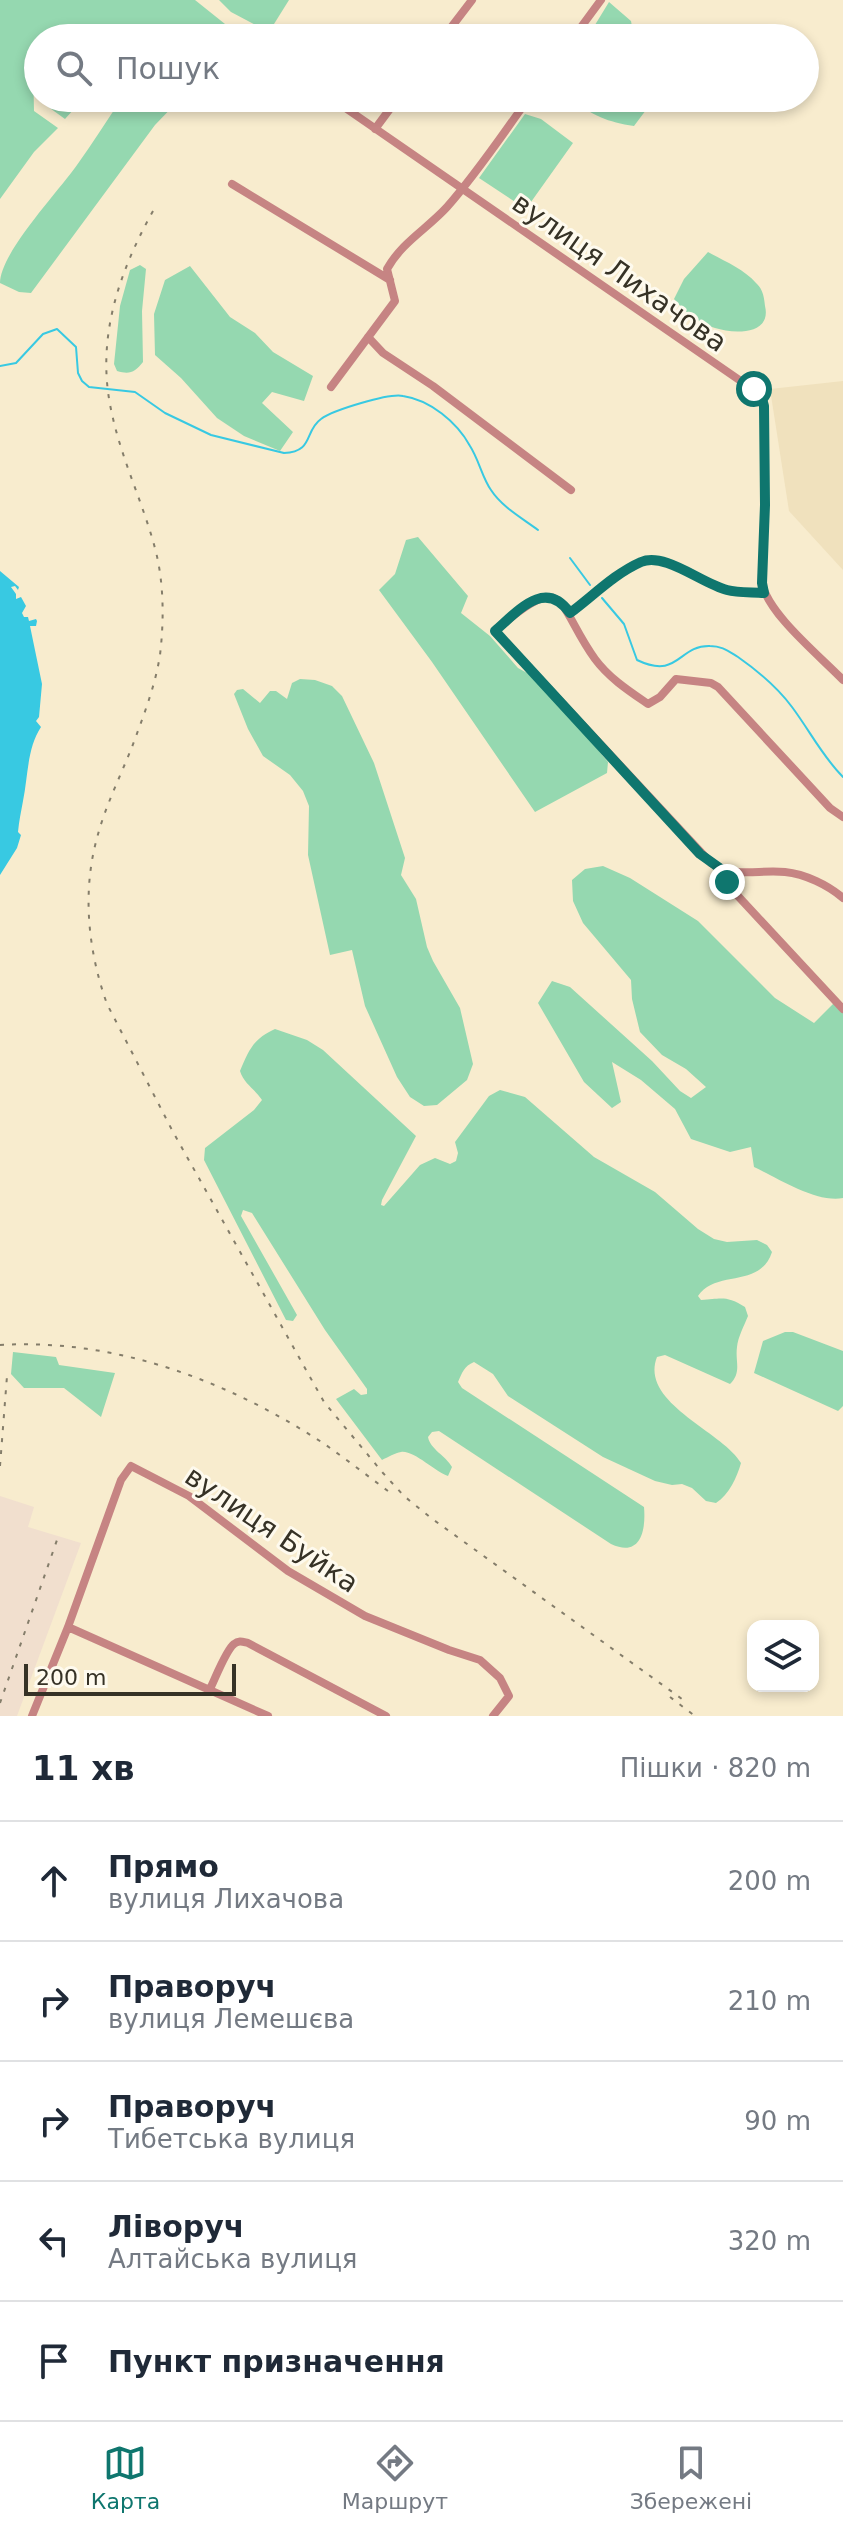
<!DOCTYPE html>
<html lang="uk">
<meta charset="utf-8">
<style>
:root{--surface:#fff;--page:#f6f6f7;--text:#1f2937;--muted:#747a83;--line:#e0e1e3;--accent:#0f766e}
body{margin:0;font-family:"DejaVu Sans",sans-serif;background:var(--page);color:var(--text)}
.controls{position:absolute;right:24px;bottom:24px;display:grid;overflow:hidden;border-radius:16px;box-shadow:0 4px 12px #0003}
.controls button{width:72px;height:72px;display:grid;place-items:center;padding:0;border:0;border-bottom:2px solid var(--line);background:var(--surface);color:var(--text);font:40px sans-serif}
.scale{position:absolute;left:24px;bottom:20px;width:212px;box-sizing:border-box;padding-left:8px;border:4px solid #363226;border-top:0;font-size:22px;line-height:28px;white-space:nowrap;color:#363226;-webkit-text-stroke:6px #fefaee;paint-order:stroke}
.stop{position:absolute;width:24px;height:24px;margin:-18px;border:6px solid #0f766e;border-radius:50%;background:#fff}
.stop.end{background:#0f766e;border-color:#fff;box-shadow:0 2px 8px #0008}
.list{margin:0;padding:0;list-style:none}
h2{display:flex;justify-content:space-between;align-items:center;height:104px;margin:0;padding:0 32px;font-size:34px}
h2 small{font-size:26px;font-weight:400;color:var(--muted)}
.list li{display:grid;grid-template-columns:52px 1fr auto;gap:24px;align-items:center;box-sizing:border-box;height:120px;padding:0 32px;border-top:2px solid var(--line)}
.list b{display:block;font-size:30px;white-space:nowrap}
.list p{margin:0;font-size:26px;white-space:nowrap;color:var(--muted)}
.list em{font-size:26px;font-style:normal;color:var(--muted)}
.icon{flex:none;width:44px;height:44px;fill:none;stroke:currentColor;stroke-width:2;stroke-linecap:round;stroke-linejoin:round}
.map{position:relative;flex:none;width:843px;height:1716px;overflow:hidden}
.search{position:absolute;background:var(--surface);box-shadow:0 4px 12px #0003;left:24px;right:24px;top:24px;height:88px;display:flex;align-items:center;gap:20px;box-sizing:border-box;padding:0 28px;border-radius:44px;color:var(--muted);font-size:30px}
.sheet{height:704px;background:var(--surface)}
nav{display:flex;justify-content:space-around;align-items:center;box-sizing:border-box;height:112px;border-top:2px solid var(--line);background:var(--surface);font-size:22px;color:var(--muted)}
nav a{display:grid;justify-items:center;gap:4px}
nav .on{color:var(--accent)}
.map>svg:first-child{display:block}
.commercial{fill:#f1dfce}
.built{fill:#f0e1bd}
.green{fill:#95d8b0}
.water{fill:#38c9e2}
.lines{fill:none;stroke-linecap:round;stroke-linejoin:round}
.stream{stroke:#38c9e2;stroke-width:2}
.minor{stroke:#c68483;stroke-width:8}
.rail{stroke:#847d6a;stroke-width:2;stroke-dasharray:4 8;stroke-linecap:butt}
.route{stroke:#0f766e;stroke-width:10}
.labels{text-anchor:middle;stroke-width:6;stroke-linejoin:round;paint-order:stroke}
.street-label{font-size:28px;fill:#363226;stroke:#fefaee}
</style>
<div class="map">
<svg width="843" height="1716" viewBox="0 0 843 1716">
<rect width="100%" height="100%" fill="#f8ecce"/>
<path class="commercial" d="M0,1496L34,1507L28,1527L81,1543L17,1716H0Z"/>
<path class="built" d="M843,381V570L789,511L770,389Z"/>
<path class="green" d="M0,0H195L230,28L224,38H38V61L33,63L34,111L58,128L34,152L0,199Z
M219,0H289L269,32L231,12Z
M609,2L631,21L633,32L643,38H587Z
M47,98H84L65,119L47,106Z
M122,98H181L155,125L31,293L19,292L0,283C0,253 58,192 77,165C93,143 107,120 122,98Z
M571,98H655L634,126C608,122 592,116 571,98Z
M525,114L541,119L573,143L526,209L479,178Z
M708,252C724,261 744,269 756,283C763,289 764,297 765,306C772,335 734,334 715,328C699,324 684,311 674,299L684,279Z
M140,265L146,269L142,311L143,362C135,372 130,375 117,371L114,364L120,306L130,270Z
M190,266L230,317L255,333L273,352L313,376L304,401L272,392L262,403L293,432L280,451L244,436L217,418L181,378L155,355L154,314L165,280Z
M418,537L468,596L461,613L490,636L518,668L538,679L608,762L607,773L535,812L432,662L379,590L395,574L406,540Z
M300,679L315,680L332,686L342,696L374,763L405,858L401,875L416,899L427,947L433,961L460,1008L473,1064L467,1080L437,1105L424,1106L410,1097L397,1077L365,1006L352,950L330,955L308,855L309,806L303,791L290,775L263,756L248,729L234,694L237,690L243,689L260,703L270,691H276L287,699L292,683Z
M603,866L630,878L698,921L775,998L814,1023L835,1002L843,1010V1198C816,1203 778,1178 754,1167L751,1147L730,1152L691,1139L675,1109L641,1080L612,1062L621,1102L612,1108L584,1082L538,1003L552,981L570,987L652,1061L680,1091L691,1098L706,1087L686,1069L662,1055L640,1032L632,999L631,980L583,923L573,901L572,880L585,869Z
M275,1029L307,1040L323,1050L416,1136L382,1200L381,1205L384,1206L420,1165L435,1158L450,1164L456,1161L458,1153L455,1142L489,1096L500,1090L525,1097L594,1157L655,1192L698,1229L714,1239L727,1242L757,1240L767,1245L772,1252C760,1289 716,1269 698,1296L701,1300C721,1299 726,1295 745,1307L748,1316C744,1326 738,1337 737,1347C735,1362 742,1372 730,1384L665,1355L657,1357C639,1403 722,1431 741,1463C737,1477 729,1495 716,1503L706,1501L692,1488L682,1484L672,1485L655,1481L603,1457L508,1396L493,1374L474,1362C464,1366 462,1373 458,1382L462,1388L644,1507C646,1530 641,1558 611,1544L439,1431L432,1432L428,1437C430,1449 446,1456 452,1467L448,1476C435,1472 414,1450 401,1452C395,1453 388,1457 382,1460L336,1399L354,1389L361,1395L367,1394V1389L325,1330L252,1213L243,1210L241,1216L297,1315L293,1321L286,1320L204,1160L205,1148L254,1110L262,1100C255,1089 244,1084 240,1071C249,1050 253,1039 275,1029Z
M785,1332H793L843,1351V1406L838,1411L754,1373L763,1341Z
M13,1352L56,1357L59,1365L115,1373L101,1417L64,1388H24L11,1374Z"/>
<path class="water" d="M0,571L19,587L18,590L15,586L11,587L16,594V599L21,597L26,606L22,613L24,617H28L29,621L36,619L37,621L36,626H30L42,684L39,717L36,721L41,727C27,748 28,777 23,801C21,812 19,821 18,832L21,835L17,848L0,875Z"/>
<g class="lines">
<path class="stream" d="M0,366L16,363L43,334L57,329L76,347L78,373L82,381L89,387L135,392L165,413L211,435L284,453C314,452 304,431 321,419C333,410 389,393 403,396C430,400 457,422 470,446C479,460 482,477 491,490C502,507 522,518 538,530
M570,558L590,585
M602,598L624,624L637,660C679,680 678,645 710,646C722,646 728,651 738,657C758,671 778,688 792,707C810,731 822,756 843,777"/>
<path class="minor" d="M443,38L472,0
M573,38L601,0
M331,98L761,395L764,406L765,501L762,583C768,614 820,656 843,680
M375,129L398,98
M232,184L390,280
M368,337L383,353L433,386L571,490
M331,387L395,301L387,269C402,242 427,229 447,207C477,173 502,135 529,98
M570,613C593,596 614,574 641,562C666,552 701,583 727,590C738,594 752,592 764,593
M843,817L830,808L718,687L711,683L676,679L660,697L648,704C629,691 609,678 595,659C555,603 568,567 495,631L711,863C738,879 757,869 785,872C805,874 828,885 843,898
M721,869L727,882L737,895L843,1009
M68,1627L268,1716
M210,1689C215,1679 226,1650 234,1644C239,1640 243,1642 248,1643L386,1716
M32,1716L68,1627L121,1480L131,1466L189,1496L288,1571L365,1616L449,1650L480,1660L500,1678L509,1696L493,1716"/>
<path class="rail" d="M153,211C118,274 95,341 112,414C122,461 144,505 156,552C164,585 164,621 160,655C155,687 143,717 132,747C120,777 105,807 97,838C82,892 88,951 107,1004L172,1130L324,1402L383,1473L404,1496L431,1518L682,1699
M0,1345C115,1338 228,1381 323,1443C346,1459 369,1477 392,1494
M0,1466L7,1376
M670,1697L695,1716
M0,1703L57,1540"/>
</g>
<g class="lines">
<path class="route" d="M727,882L721,869L700,854L495,631C518,611 545,578 570,613C593,596 614,574 641,562C665,552 701,583 727,590C738,593 752,592 764,593L762,583L765,505L764,406L761,395L754,389"/>
</g>
<g class="labels">
<g class="street-label">
<text transform="translate(620 272) rotate(35)" y="10">вулиця Лихачова</text>
<text transform="translate(272 1529) rotate(34)" y="10">вулиця Буйка</text>
</g>
</g>
</svg>
<div class="controls">
<button><svg class="icon" aria-label="layers" viewBox="0 0 24 24"><path d="M12 4l9 5-9 5-9-5zM3 14l9 5 9-5"/></svg></button>
</div>
<div class="scale">200 m</div>
<div class="stop" style="left:754px;top:389px"></div>
<div class="stop end" style="left:727px;top:882px"></div>
<div class="search"><svg class="icon" aria-label="search" viewBox="0 0 24 24"><circle cx="10" cy="10" r="6"/><path d="M15 15l6 6"/></svg>Пошук</div>
</div>
<section class="sheet">
<h2>11 хв<small>Пішки · 820 m</small></h2>
<ul class="list">
<li><svg class="icon" aria-label="ahead" viewBox="0 0 24 24"><path d="M12 20V5M6 11l6-6 6 6"/></svg><div><b>Прямо</b><p>вулиця Лихачова</p></div><em>200 m</em></li>
<li><svg class="icon" aria-label="right" viewBox="0 0 24 24"><path d="M7 20v-9h11M14 6l5 5-5 5"/></svg><div><b>Праворуч</b><p>вулиця Лемешєва</p></div><em>210 m</em></li>
<li><svg class="icon" aria-label="right" viewBox="0 0 24 24"><path d="M7 20v-9h11M14 6l5 5-5 5"/></svg><div><b>Праворуч</b><p>Тибетська вулиця</p></div><em>90 m</em></li>
<li><svg class="icon" aria-label="left" viewBox="0 0 24 24"><path d="M17 20v-9H6M10 6l-5 5 5 5"/></svg><div><b>Ліворуч</b><p>Алтайська вулиця</p></div><em>320 m</em></li>
<li><svg class="icon" aria-label="arrive" viewBox="0 0 24 24"><path d="M6 21V4h12l-3 4 3 4H6"/></svg><div><b>Пункт призначення</b></div></li>
</ul>
</section>
<nav>
<a class="on"><svg class="icon" aria-label="map" viewBox="0 0 24 24"><path d="M3 6l6-2 6 2 6-2v14l-6 2-6-2-6 2zM9 4v14M15 6v14"/></svg>Карта</a>
<a><svg class="icon" aria-label="directions" viewBox="0 0 24 24"><path d="M12 3l9 9-9 9-9-9zM9 14v-3h6M13 9l2 2-2 2"/></svg>Маршрут</a>
<a><svg class="icon" aria-label="saved" viewBox="0 0 24 24"><path d="M7 4h10v16l-5-4-5 4z"/></svg>Збережені</a>
</nav>
